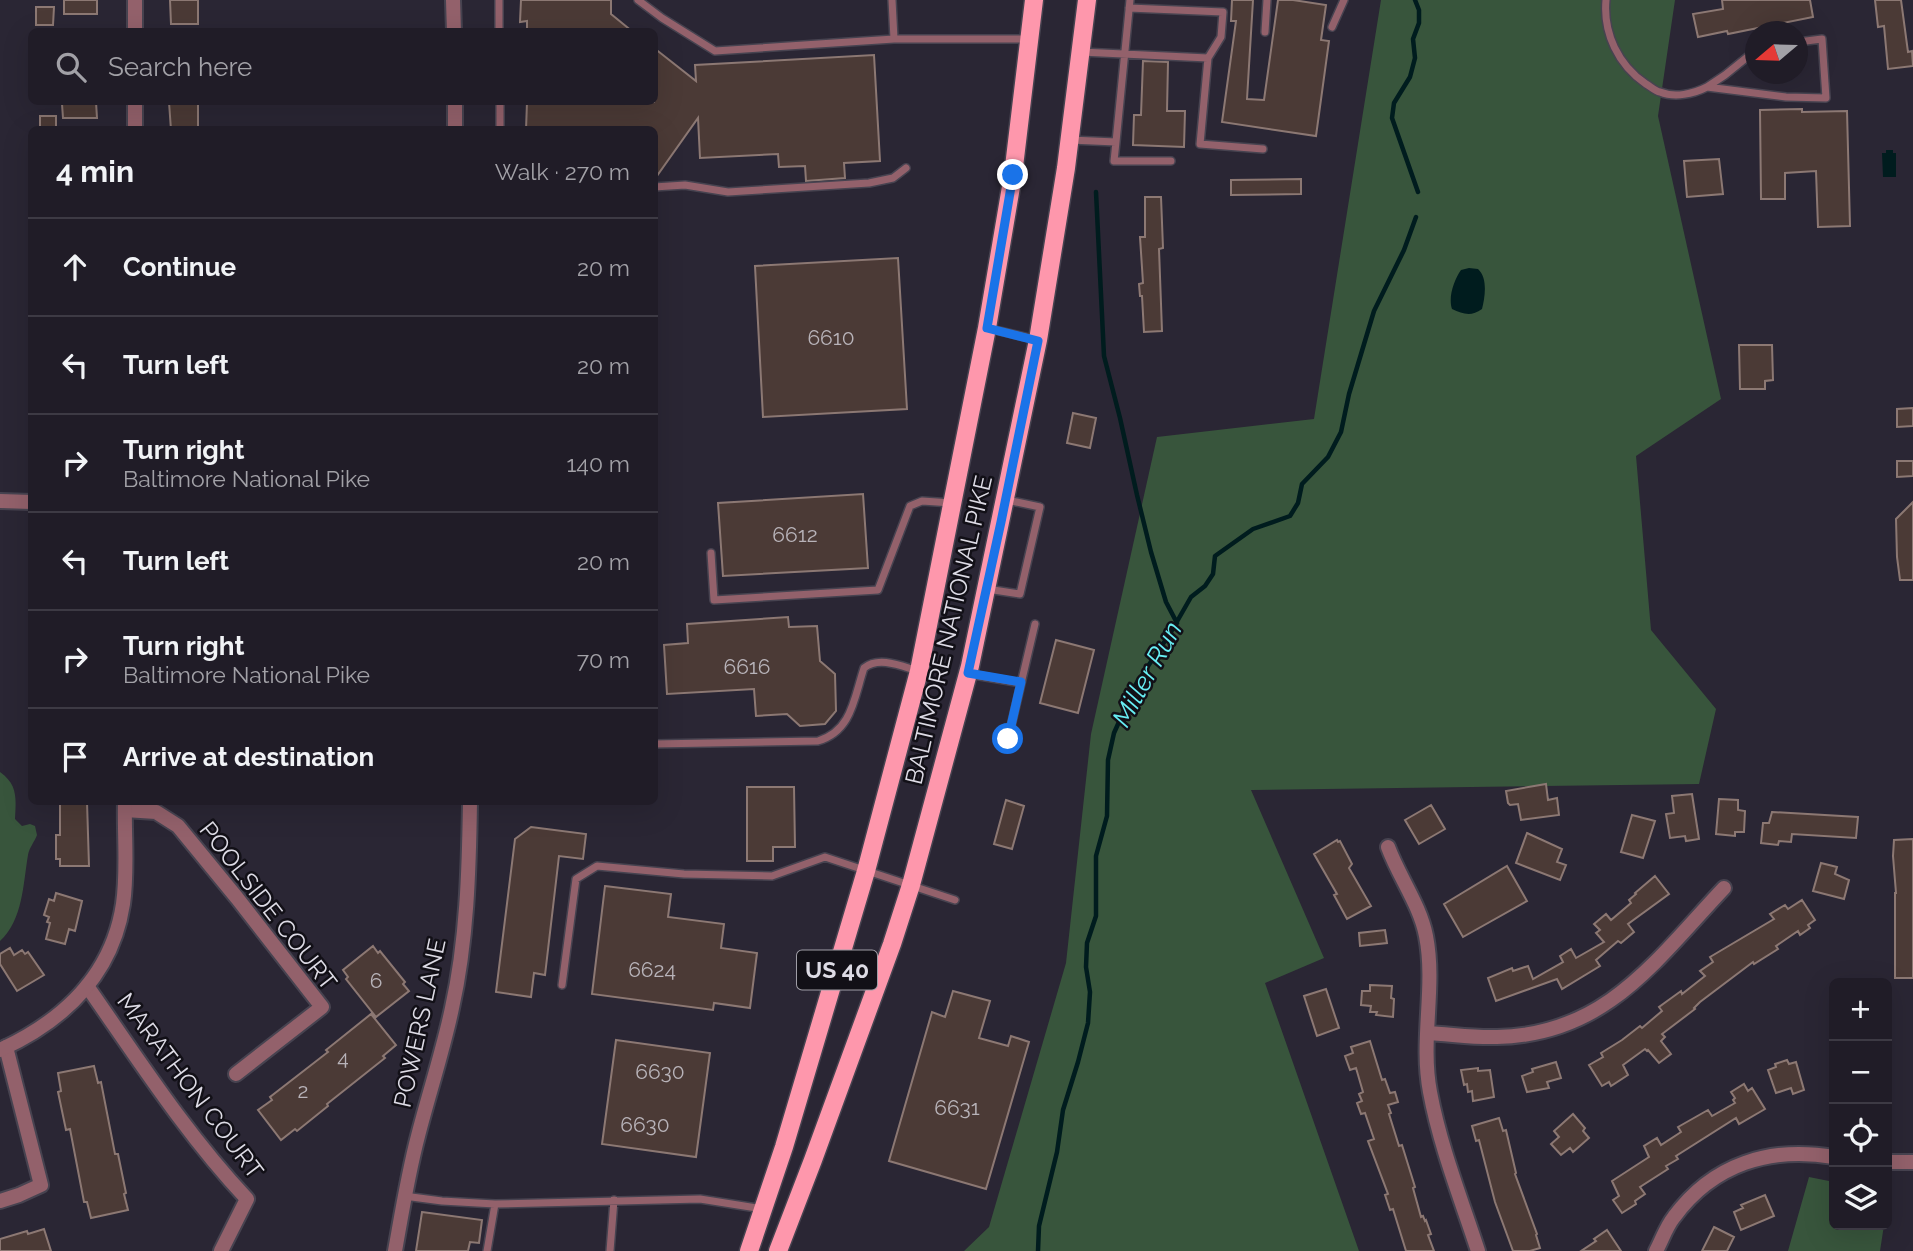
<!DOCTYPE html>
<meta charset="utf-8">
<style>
:root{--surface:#201c27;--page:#2d2933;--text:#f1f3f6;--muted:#a2a1a7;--line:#3d3a44}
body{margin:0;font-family:Raleway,sans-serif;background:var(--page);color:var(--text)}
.controls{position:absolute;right:21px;bottom:21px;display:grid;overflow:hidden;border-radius:10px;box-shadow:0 7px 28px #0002}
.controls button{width:63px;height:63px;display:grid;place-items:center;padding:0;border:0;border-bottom:2px solid var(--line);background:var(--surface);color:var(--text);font:35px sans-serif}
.compass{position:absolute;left:1745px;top:21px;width:63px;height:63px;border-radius:50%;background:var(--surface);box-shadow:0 7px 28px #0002;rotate:251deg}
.stop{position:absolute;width:21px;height:21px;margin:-16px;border:5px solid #1a73e8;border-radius:50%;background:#fff}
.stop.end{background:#1a73e8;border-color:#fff;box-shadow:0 2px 7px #0008}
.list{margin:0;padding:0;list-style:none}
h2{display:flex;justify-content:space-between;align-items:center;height:91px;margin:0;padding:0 28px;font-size:30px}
h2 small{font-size:23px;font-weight:400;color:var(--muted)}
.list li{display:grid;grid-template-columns:46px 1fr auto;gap:21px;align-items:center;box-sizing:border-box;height:98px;padding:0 28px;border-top:2px solid var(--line)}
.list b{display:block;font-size:26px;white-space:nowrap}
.list p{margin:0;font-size:23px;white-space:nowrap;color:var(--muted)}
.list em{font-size:23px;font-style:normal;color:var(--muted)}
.icon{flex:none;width:38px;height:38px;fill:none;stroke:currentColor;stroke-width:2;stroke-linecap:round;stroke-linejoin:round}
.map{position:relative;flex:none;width:1913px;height:1251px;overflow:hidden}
.search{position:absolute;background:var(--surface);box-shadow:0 7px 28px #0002;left:28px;top:28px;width:630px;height:77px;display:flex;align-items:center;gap:18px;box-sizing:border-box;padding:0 24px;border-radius:10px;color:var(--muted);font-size:26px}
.panel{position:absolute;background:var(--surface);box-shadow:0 7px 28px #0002;left:28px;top:126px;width:630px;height:679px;border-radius:10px}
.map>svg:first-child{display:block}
.green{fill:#38553c}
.water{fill:#001c1e}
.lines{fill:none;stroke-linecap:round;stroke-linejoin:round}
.stream{stroke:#001c1e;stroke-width:4.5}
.building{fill:#4b3a36;stroke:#8c7873;stroke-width:2}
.service-casing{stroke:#474350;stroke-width:10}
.minor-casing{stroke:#474350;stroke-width:18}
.tertiary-casing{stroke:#474350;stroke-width:18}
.primary-casing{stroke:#474350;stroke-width:21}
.service{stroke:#93616b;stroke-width:7}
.minor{stroke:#93616b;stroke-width:14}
.tertiary{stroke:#93616b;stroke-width:14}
.primary{stroke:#fe97ac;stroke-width:18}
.route{stroke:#1a73e8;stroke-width:9}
.labels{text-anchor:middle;stroke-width:5;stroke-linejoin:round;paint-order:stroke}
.number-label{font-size:21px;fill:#b8b3b9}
.shield{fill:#121017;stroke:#a09ea7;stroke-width:2}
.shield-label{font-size:23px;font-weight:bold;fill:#dddbe5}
.street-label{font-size:24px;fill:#dddbe5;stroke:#121017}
.water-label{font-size:26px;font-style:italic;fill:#68eff5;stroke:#121017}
</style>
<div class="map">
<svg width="1913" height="1251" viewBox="0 0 1913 1251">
<rect width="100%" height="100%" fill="#2a2634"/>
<path class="green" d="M1381,0H1675L1658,116L1721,399L1636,456L1651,630L1716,709L1699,784L1251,790L1324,958L1265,983L1359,1251H964L989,1227L1066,963L1091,734L1157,437L1314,419Z
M0,772C18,785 16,798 15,819L22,826L30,824L35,826L37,835C35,841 29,848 28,855C23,884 23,920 0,941Z
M1809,1177L1834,1182V1225H1884L1880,1251H1788Z"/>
<path class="water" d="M1886,150H1893V153H1896V177H1883L1882,153H1886Z
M1469,268L1478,269C1488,278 1485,297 1482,309C1471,317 1463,314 1452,309C1448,297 1454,280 1461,270Z"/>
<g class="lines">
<path class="stream" d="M1415,0L1419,10V23L1413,39L1415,58L1410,77L1394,103L1392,118L1418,192
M1096,192L1104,356L1120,418L1137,495L1151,552L1166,602L1177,623
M1038,1251L1039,1226L1057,1152L1063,1110L1078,1062L1088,1023L1090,992L1086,967L1087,943L1096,916V856L1107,816L1108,760L1114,733L1136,684L1171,632L1191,597L1205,586L1213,574L1215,556L1253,529L1290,516L1298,503L1302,484L1328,457L1341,432L1349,394L1374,311L1404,250L1416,217"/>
</g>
<path class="building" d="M64,0H97V14H64Z
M170,0H198V24H171Z
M521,0H611V14L633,32H527V21L520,22Z
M1232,0H1253L1247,99L1264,100L1278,0H1293L1326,5L1321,40L1329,41L1316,136L1222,122L1236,21H1231Z
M1722,0H1810L1813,17L1728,34L1727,31L1698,37L1693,14L1723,9Z
M1875,0H1901L1908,52L1912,51L1913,66L1888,69L1884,26L1878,27Z
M36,7H54L53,25H36Z
M654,48L696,81L695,65L874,55L880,161L844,163L845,178L806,181L805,166L779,167L778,154L700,158L698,118L654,180V130H526L527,102H654Z
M1143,61L1168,62L1167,111H1185L1184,147L1133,145L1134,115H1141Z
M68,102H96L97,118H63L62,104H68Z
M169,102H198V130H171Z
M1802,109V112L1847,111L1850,226L1818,227L1816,171L1785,173V199H1761L1760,110Z
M40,116H56V130L40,129Z
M1719,159L1723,194L1687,197L1684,161Z
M1301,179V194L1231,195V180Z
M1145,197H1161L1163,248L1159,249L1162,331L1144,332L1142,296H1140L1139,284L1143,283L1140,237H1145Z
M898,258L907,409L763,417L755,266Z
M1739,345H1772L1773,380L1765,381V389H1740Z
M1913,408V426L1897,427V409Z
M1073,413L1096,418L1090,448L1067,443Z
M1897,461H1913V476L1897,477Z
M863,494L868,568L723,576L718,503Z
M1913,502V580H1900L1897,557L1896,519Z
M788,617L789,627L817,626L820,661L835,674L836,711L825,724L800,726L787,714L756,716L754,689L667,694L664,645L688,643L687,624Z
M1056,640L1094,650L1078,713L1040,703Z
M1546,784L1548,800L1557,798L1559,815L1521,820L1518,804L1510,805L1508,803L1506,791Z
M747,787H794L795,847H773V861H747Z
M1692,794L1699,839L1686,841L1685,836L1670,838L1666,814L1674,813L1672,796Z
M1719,799L1738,800V810L1745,811L1744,832H1735V836L1716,834Z
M1006,800L1024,806L1012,849L994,844Z
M60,802H87L89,866H60V859H56V835H60Z
M1431,805L1445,829L1419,844L1405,820Z
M1772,812L1858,817L1856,838L1792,834L1791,842L1779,841L1778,845L1761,843L1763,823H1769Z
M1632,815L1655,821L1643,858L1621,852Z
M531,827L586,834L583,859L559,856L545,975L534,973L531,997L496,992L515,839Z
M1527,833L1562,849L1557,862L1566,865L1560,880L1516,863Z
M1913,839V978H1895V893H1896L1893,856L1894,840Z
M1337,840L1338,842L1340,841L1352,864L1349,868L1371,906L1347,919L1334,895L1337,894L1314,854Z
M1821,863L1837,867L1835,874L1849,880L1844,899L1813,891Z
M1507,866L1527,901L1463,937L1444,904Z
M1655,876L1669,894L1628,924L1634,932L1621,943L1618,941L1596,960L1600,966L1562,989L1557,979L1496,1001L1488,978L1512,968L1513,971L1528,966L1533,979L1563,962L1560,956L1571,949L1576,958L1604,942L1596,933L1600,930L1594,924L1606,914L1611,920L1631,903L1629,900L1636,894L1635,893Z
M605,886L671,894L668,917L724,924L721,948L757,953L750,1008L714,1003L713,1010L592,994Z
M56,893L82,901L75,931L69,929L65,944L46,939L50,923L47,922L49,917L44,915L49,899L54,901Z
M1802,900L1815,920L1808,925L1810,928L1800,935L1798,931L1776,946L1778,949L1754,964L1753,962L1700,1002L1694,1008L1695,1009L1662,1034L1665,1037L1661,1041L1671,1054L1659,1063L1648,1050L1647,1051L1645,1049L1623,1065L1628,1075L1611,1086L1609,1082L1602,1086L1589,1065L1603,1057L1601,1053L1622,1040L1640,1026L1642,1028L1662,1011L1659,1007L1681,991L1682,994L1705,976L1700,971L1713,962L1710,957L1774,919L1770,914L1785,905L1788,909Z
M1385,930L1387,943L1360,946L1359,933Z
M373,946L378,953L380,951L405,982L403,984L409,991L376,1017L346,979L348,977L343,970Z
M10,948L14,955L22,950L25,954L28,952L44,975L17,991L0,964V954Z
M1370,985L1392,986L1391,998L1394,999L1393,1017L1376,1015L1377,1012H1370L1371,1006L1361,1005L1362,991H1370Z
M1326,989L1339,1028L1317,1036L1304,996Z
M953,991L990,1001L979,1038L1008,1046L1011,1036L1029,1042L986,1189L889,1161L932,1012L945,1017Z
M371,1014L396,1045L383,1056L385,1058L327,1104L328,1106L297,1131L295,1129L281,1140L258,1110L272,1100L270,1097L328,1052L326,1050Z
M616,1040L710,1053L696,1157L602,1144Z
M1370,1041L1382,1080L1385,1079L1390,1093L1395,1092L1398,1102L1388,1105L1391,1113L1389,1114L1399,1146L1402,1145L1415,1187L1413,1188L1421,1217L1423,1216L1425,1221L1426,1220L1431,1234L1428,1235L1434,1251H1406L1393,1209L1390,1210L1385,1195L1388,1194L1368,1141L1374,1139L1365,1113L1361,1114L1357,1103L1362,1101L1359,1094L1363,1092L1356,1068L1350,1070L1345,1056L1353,1053L1351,1047Z
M1787,1060L1789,1064L1796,1062L1804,1090L1793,1094L1791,1088L1776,1093L1768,1070L1776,1067L1775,1064Z
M1556,1062L1561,1078L1547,1082L1549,1088L1527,1092L1522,1076L1533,1072L1532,1069Z
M94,1066L98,1083L101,1082L115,1154H118L126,1193L124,1194L128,1210L91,1218L87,1202H84L70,1129L66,1130L58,1092L61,1091L58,1073Z
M1478,1068V1071L1490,1070L1494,1097L1473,1101L1472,1091L1468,1092L1467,1084L1464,1085L1461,1070Z
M1744,1084L1748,1091L1752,1088L1765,1109L1739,1124L1736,1118L1676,1156L1678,1159L1666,1166L1668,1169L1640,1187L1645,1194L1635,1201L1636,1204L1622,1213L1613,1200L1619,1196L1612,1181L1649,1157L1644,1146L1657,1138L1661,1145L1681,1132L1678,1127L1708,1110L1712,1116L1735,1103L1733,1100L1735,1098L1731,1092Z
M1573,1114L1585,1128L1583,1131L1589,1138L1573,1152L1570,1148L1561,1155L1551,1144L1559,1137L1554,1131Z
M1499,1118L1503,1131L1506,1130L1516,1173L1515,1174L1537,1234L1536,1235L1540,1248L1530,1251H1513L1495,1202L1479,1140L1476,1141L1472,1126Z
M1765,1195L1774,1216L1741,1230L1734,1212L1743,1208L1741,1205Z
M422,1212L482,1220L479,1243L470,1242L468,1251H416Z
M1714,1227L1734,1237L1727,1251H1702Z
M44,1229L51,1251H0V1239L27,1231L28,1234Z
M1607,1230L1621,1251H1581L1596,1241L1594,1239Z"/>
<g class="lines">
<g class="service-casing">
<path id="service" d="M499,0V32
M638,0L662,18L715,51L894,39H1029
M892,0L894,39
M1606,0C1603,33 1618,65 1646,84C1650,86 1655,91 1660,92C1675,98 1693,94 1707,87
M1129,8L1223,12L1221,37L1208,58L1200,144L1263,149
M1332,27L1344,0
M1265,32L1267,0
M1756,50L1725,75L1707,87L1786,97L1826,98L1822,39L1798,42
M1081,52L1208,58
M500,102V130
M1070,140L1116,142L1130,0
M1116,142L1114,161H1171
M654,187L685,185L728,192L869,183L893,178L906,168
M987,328L1037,340
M711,553L714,600L878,590L910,506L922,501L952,503
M987,589L1020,594L1040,507L1007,500
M968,674L1021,683
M1008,739L1035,624
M654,744L818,741C852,731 854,698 864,668C879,656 901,666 918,671
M562,985L576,879L597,866L684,874L772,876L825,857L955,900
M404,1196L442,1201L495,1204L700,1199L763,1209
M487,1251L495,1204
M610,1251L614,1200"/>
</g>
<g class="minor-casing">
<path id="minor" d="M135,32V0
M135,130V102
M0,501L32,502
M125,810L156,812L178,826L237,898L322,1007L236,1074
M1388,847C1399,877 1420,905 1426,936C1436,987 1420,1040 1430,1092C1440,1146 1461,1199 1478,1251
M87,986C138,1059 186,1134 247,1199L221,1251
M1427,1033C1450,1034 1474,1038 1497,1037C1606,1035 1656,960 1724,888
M1887,1162H1913
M0,1201L19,1195L41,1185L6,1047
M395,1251C402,1212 408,1174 418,1136C429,1093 443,1051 452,1008C467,941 469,870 470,802
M1656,1251C1662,1240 1666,1227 1674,1217C1713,1164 1770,1146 1834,1157"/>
</g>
<g class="tertiary-casing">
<path id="tertiary" d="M453,0L454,32
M455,102V130
M0,1050C63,1021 112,976 123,904C128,870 124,836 125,802"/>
</g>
<g class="primary-casing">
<path id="primary" d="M749,1251L784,1147L866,871L919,671L987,328L1013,175L1034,0
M778,1251L813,1160L892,944L911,885L970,666L1038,340L1066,168L1087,0"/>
</g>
<use href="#service" class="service"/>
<use href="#minor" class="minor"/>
<use href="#tertiary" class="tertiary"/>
<use href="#primary" class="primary"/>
</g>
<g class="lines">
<path class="route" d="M1008,739L1021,682L968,673L1001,522L1038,341L987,328L1013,175"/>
</g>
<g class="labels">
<g class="number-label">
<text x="831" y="345">6610</text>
<text x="795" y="542">6612</text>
<text x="747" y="674">6616</text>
<text x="652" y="977">6624</text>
<text x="376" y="988">6</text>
<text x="343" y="1065">4</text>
<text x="660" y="1079">6630</text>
<text x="303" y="1098">2</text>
<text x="957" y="1115">6631</text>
<text x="645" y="1132">6630</text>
</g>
<rect class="shield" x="797" y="950.5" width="80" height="39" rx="5"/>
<g class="shield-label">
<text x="837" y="978">US 40</text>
</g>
<g class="street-label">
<text transform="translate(949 630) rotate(-77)" y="8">BALTIMORE NATIONAL PIKE</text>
<text transform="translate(268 906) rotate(52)" y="8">POOLSIDE COURT</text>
<text transform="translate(420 1023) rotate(-78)" y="8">POWERS LANE</text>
<text transform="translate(190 1086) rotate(53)" y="8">MARATHON COURT</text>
</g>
<g class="water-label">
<text transform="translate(1147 674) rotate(-61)" y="9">Miller Run</text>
</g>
</g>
</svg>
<div class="controls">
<button>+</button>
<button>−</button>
<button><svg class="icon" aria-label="locate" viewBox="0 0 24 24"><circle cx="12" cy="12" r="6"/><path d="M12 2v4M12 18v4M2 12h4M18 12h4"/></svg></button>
<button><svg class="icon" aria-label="layers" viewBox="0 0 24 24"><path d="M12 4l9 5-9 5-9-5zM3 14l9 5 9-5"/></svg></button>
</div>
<svg class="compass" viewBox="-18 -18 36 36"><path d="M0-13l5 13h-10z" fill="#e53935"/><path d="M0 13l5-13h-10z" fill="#a2a1a7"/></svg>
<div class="stop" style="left:1008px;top:739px"></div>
<div class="stop end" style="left:1013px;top:175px"></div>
<div class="search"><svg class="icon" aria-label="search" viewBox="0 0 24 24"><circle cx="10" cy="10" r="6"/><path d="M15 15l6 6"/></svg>Search here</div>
<section class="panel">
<h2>4 min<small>Walk · 270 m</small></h2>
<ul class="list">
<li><svg class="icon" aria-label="ahead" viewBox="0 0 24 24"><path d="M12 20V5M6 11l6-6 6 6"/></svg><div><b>Continue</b></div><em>20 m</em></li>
<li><svg class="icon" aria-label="left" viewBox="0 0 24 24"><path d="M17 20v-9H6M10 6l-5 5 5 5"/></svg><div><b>Turn left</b></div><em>20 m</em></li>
<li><svg class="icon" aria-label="right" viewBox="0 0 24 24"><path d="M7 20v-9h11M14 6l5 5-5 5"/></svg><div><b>Turn right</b><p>Baltimore National Pike</p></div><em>140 m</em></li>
<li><svg class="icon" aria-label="left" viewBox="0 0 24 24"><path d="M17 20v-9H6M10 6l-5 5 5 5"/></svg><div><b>Turn left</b></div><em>20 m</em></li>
<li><svg class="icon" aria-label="right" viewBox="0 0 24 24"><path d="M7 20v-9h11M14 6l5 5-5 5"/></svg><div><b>Turn right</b><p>Baltimore National Pike</p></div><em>70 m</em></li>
<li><svg class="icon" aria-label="arrive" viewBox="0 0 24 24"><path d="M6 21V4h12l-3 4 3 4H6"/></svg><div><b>Arrive at destination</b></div></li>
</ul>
</section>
</div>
